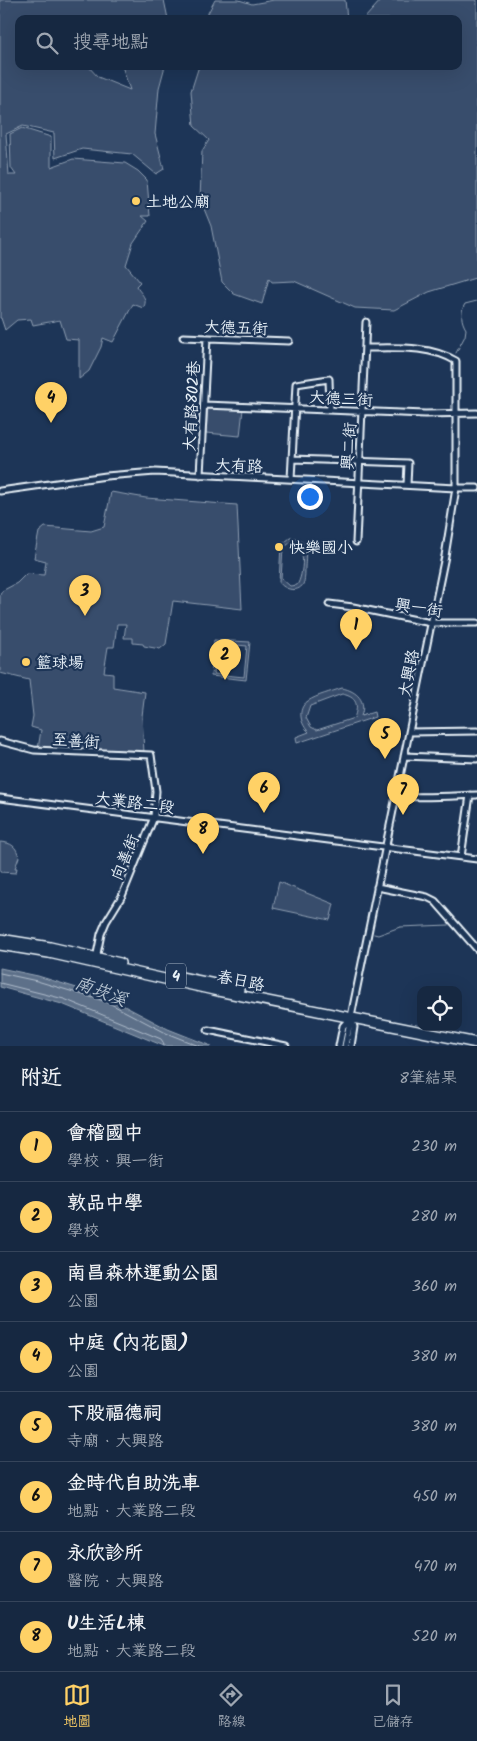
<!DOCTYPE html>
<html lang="zh-TW">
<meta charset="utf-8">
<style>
:root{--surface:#162841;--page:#1f3048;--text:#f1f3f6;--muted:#9ea6b1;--line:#35445a;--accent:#ffd166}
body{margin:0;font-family:Kalam,"LXGW WenKai TC",sans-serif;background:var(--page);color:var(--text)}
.controls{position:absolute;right:15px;bottom:15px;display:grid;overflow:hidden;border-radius:10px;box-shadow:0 5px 20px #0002}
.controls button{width:45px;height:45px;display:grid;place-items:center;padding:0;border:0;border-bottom:1px solid var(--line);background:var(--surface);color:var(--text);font:25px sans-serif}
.you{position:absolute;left:309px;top:496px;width:18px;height:18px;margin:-12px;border:4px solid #fff;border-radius:50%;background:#1a73e8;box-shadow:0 0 0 8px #1a73e833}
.badge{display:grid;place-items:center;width:32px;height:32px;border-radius:50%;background:var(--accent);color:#111;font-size:16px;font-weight:700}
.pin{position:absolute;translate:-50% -41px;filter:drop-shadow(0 1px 2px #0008)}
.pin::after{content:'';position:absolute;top:26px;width:18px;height:15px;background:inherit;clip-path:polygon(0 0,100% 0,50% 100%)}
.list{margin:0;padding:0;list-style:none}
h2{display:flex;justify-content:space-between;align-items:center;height:65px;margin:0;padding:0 20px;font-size:21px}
h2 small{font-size:16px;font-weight:400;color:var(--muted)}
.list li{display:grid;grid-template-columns:32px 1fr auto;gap:15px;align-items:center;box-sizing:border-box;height:70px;padding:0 20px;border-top:1px solid var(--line)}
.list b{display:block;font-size:19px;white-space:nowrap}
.list p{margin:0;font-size:16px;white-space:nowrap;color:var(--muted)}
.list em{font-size:16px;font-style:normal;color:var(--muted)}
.icon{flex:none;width:28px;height:28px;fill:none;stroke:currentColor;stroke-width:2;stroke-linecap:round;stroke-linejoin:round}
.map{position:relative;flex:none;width:477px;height:1046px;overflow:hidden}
.search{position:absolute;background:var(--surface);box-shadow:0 5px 20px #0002;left:15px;right:15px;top:15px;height:55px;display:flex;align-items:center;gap:12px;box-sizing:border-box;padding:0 18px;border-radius:10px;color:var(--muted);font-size:19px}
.sheet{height:625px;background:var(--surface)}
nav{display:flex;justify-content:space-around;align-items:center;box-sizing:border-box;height:70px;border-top:1px solid var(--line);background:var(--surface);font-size:14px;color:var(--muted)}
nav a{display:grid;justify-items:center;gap:2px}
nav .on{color:var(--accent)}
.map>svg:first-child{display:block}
.green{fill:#374d6c;stroke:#909fb2;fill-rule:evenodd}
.water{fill:#5d7089;stroke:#95a4b5}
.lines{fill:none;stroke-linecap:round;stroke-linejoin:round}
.shore{stroke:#b0bdcc;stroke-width:1}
.stream{stroke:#95a4b5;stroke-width:1}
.minor-casing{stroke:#e8f1f8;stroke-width:9}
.primary-casing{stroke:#e8f1f8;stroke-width:12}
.minor{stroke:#1d3557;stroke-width:5}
.primary{stroke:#1d3557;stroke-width:9}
.poi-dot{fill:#ffd166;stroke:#1d3557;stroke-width:2}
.labels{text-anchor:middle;stroke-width:4.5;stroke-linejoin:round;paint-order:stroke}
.shield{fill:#1d3557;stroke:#abb9c8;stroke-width:1}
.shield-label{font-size:15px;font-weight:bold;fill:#e8f1f8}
.poi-label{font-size:16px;fill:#e8f1f8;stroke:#1d3557;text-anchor:start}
.street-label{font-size:16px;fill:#e8f1f8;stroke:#1d3557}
.water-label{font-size:18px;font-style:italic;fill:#b7c4d1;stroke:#1d3557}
</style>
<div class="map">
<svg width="477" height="1046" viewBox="0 0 477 1046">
<rect width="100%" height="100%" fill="#1d3557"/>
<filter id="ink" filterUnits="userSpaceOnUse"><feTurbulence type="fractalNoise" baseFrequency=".02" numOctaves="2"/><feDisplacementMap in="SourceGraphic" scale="10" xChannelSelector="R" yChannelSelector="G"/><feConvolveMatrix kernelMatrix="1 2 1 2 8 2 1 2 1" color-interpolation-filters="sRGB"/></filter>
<g filter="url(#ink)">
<path class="green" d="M0,0H164L168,19H19V66H88L98,77L130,90L122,66H165L159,88L155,134L164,169L156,174L132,154L82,149L55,158L54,133L23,126L6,134L9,175H16L11,168L10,134L22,128L51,137V167L73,159L125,163L138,171L147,180L150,216H142L148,221L133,243L126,265L140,282L136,286C141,294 149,299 143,308L133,304L113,342L103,338L101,347L89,371L79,379V340L66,339L60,320L33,325L31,319L17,320L5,330L1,318H0Z
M215,0H239L252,4L274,0H345L347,19H207L208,13Z
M381,0H477V275L475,278L429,292L394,310L355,308L294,281L272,282L269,278L262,304L234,294L222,282L211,226L200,199L202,151L209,140L194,126L191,91L199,66H458V19H364Z
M208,407L243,409L240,436L206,433Z
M111,492L146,498L237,505L242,609L173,601L166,644L160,649L144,646L143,644L133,643V638H124L126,624H117L114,647H108L104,672L113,673V687L145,692L142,716L144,753L38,749L41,730L31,727L33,716L29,680L0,673V595L2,591L17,583L26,574L44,575L46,561L34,558L39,532L45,527L91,531L104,527Z
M290,538C308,536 306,555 305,567C305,571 305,578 304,582C300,594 284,590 279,582L281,545ZM290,543C308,540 303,577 297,585L290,586L281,578L283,548Z
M214,640L250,642L246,680L211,676ZM217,643L247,646L244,677L214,674Z
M342,688C357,691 367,701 361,716L374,712L375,717L297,743L296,737L309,732C301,725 296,709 308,701C317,695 331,692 342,688ZM342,694C357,697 359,705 354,718L317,730L311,727L306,718L310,706Z
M0,842C12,843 16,846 19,857L15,868H17L16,873L0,872Z
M279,882L334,904L330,920L273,908Z"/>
<path class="water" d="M0,968L38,976L109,998L168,1029L211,1046H164L62,1004L0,987Z"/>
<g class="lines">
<path class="shore" d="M0,973L37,981L107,1002L166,1033L199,1046
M0,983L64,999L161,1039L163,1042L164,1046"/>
<path class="stream" d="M456,353L465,336L466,329C461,321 460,312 465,304L477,301
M374,934L378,935L400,927L449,925"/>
<g class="minor-casing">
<path id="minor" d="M183,337L289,341
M204,405L425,414L477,413
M292,459L408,463L407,485
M200,475L207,338
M291,479L296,384L329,379L330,410
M0,491L106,476L155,472L456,488H477
M356,542L366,322
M329,604L353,607L431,623H477
M409,732L477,731
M0,741L34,750L151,755L156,791L154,817L122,896L106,922L101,934L96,959
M404,756L477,759
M396,796C423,798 450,796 477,795
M0,798L477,859
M461,857L470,795
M377,887L427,897L435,901L477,949
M208,1030L286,1046
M339,1046L343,1026L351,1017L354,1027L351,1046
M345,1046L445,556L456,488V361C429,345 396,348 365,348"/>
</g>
<g class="primary-casing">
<path id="primary" d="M0,939L50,947L120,963
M0,945L49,953L218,991L477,1043
M171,975L239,989"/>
</g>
<use href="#minor" class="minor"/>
<use href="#primary" class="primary"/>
</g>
</g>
<g class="poi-dot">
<circle cx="136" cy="201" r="5"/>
<circle cx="279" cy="547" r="5"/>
<circle cx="26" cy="662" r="5"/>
</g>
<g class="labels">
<rect class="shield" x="166" y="963.5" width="20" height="25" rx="4"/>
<g class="shield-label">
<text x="176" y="981">4</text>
</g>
<g class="poi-label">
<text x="146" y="207">土地公廟</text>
<text x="289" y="553">快樂國小</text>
<text x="36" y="668">籃球場</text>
</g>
<g class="street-label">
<text transform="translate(236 327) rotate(2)" y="6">大德五街</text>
<text transform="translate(341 398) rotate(3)" y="6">大德三街</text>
<text transform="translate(191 406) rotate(-87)" y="6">大有路802巷</text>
<text transform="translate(348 446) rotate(-86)" y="6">興二街</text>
<text transform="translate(239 465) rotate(2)" y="6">大有路</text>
<text transform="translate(419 607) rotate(9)" y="6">興一街</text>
<text transform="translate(408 673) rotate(-79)" y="6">大興路</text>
<text transform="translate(76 740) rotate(4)" y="6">至善街</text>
<text transform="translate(135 802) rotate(7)" y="6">大業路二段</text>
<text transform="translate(124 857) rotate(-67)" y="6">向善街</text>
<text transform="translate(241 980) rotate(11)" y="6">春日路</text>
</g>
<g class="water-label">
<text transform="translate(101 991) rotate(21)" y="6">南崁溪</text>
</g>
</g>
</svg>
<div class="controls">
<button><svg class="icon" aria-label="locate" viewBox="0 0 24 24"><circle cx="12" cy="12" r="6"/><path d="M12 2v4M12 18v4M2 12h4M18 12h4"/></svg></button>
</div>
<div class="you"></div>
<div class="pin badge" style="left:356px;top:650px">1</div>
<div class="pin badge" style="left:225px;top:680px">2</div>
<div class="pin badge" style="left:85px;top:616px">3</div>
<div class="pin badge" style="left:51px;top:423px">4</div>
<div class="pin badge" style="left:385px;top:759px">5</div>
<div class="pin badge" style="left:264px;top:813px">6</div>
<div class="pin badge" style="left:403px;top:815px">7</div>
<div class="pin badge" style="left:203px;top:854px">8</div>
<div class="search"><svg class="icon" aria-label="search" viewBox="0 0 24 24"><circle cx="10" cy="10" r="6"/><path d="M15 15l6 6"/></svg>搜尋地點</div>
</div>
<section class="sheet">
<h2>附近<small>8筆結果</small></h2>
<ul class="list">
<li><span class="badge">1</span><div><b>會稽國中</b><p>學校 · 興一街</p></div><em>230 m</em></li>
<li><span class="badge">2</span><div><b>敦品中學</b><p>學校</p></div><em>280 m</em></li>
<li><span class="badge">3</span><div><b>南昌森林運動公園</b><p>公園</p></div><em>360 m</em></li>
<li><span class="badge">4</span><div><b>中庭 (內花園)</b><p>公園</p></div><em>380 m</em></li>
<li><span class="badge">5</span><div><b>下股福德祠</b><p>寺廟 · 大興路</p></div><em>380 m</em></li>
<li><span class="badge">6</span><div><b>金時代自助洗車</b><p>地點 · 大業路二段</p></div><em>450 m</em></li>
<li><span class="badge">7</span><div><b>永欣診所</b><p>醫院 · 大興路</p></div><em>470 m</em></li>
<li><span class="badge">8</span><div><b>U生活L棟</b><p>地點 · 大業路二段</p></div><em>520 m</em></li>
</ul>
</section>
<nav>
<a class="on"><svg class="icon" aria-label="map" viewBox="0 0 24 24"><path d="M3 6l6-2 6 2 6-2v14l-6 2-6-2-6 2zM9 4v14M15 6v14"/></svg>地圖</a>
<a><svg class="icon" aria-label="directions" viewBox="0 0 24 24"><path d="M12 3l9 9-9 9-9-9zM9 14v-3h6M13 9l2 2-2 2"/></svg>路線</a>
<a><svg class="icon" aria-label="saved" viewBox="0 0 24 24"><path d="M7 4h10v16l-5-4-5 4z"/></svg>已儲存</a>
</nav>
